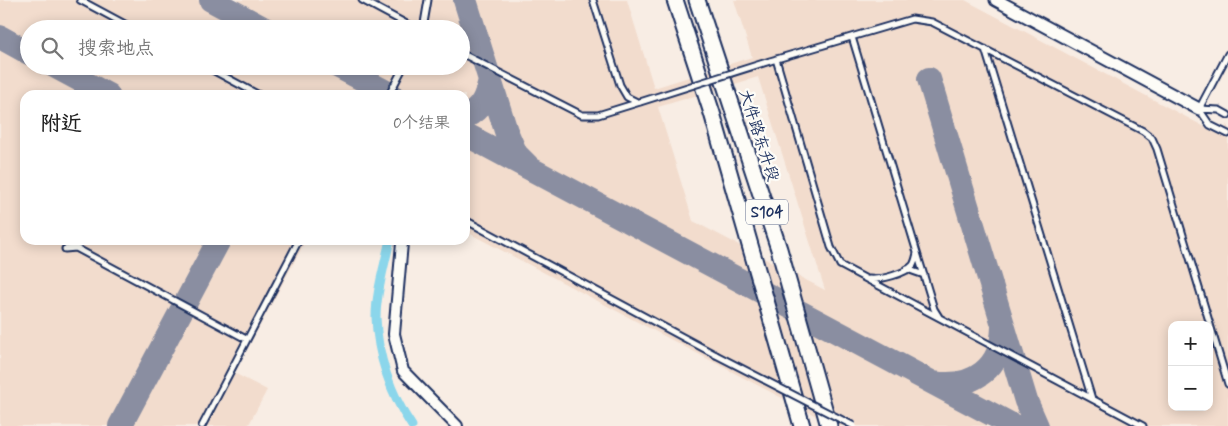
<!DOCTYPE html>
<html lang="zh">
<meta charset="utf-8">
<style>
:root{--surface:#fff;--page:#f6f6f6;--text:#222;--muted:#767676;--line:#e0e0e0}
body{margin:0;font-family:Mynerve,"LXGW WenKai TC",sans-serif;background:var(--page);color:var(--text)}
.controls{position:absolute;right:15px;bottom:15px;display:grid;overflow:hidden;border-radius:10px;box-shadow:0 2px 12px #0003}
.controls button{width:45px;height:45px;display:grid;place-items:center;padding:0;border:0;border-bottom:1px solid var(--line);background:var(--surface);color:var(--text);font:25px sans-serif}
.list{margin:0;padding:0;list-style:none}
h2{display:flex;justify-content:space-between;align-items:center;height:65px;margin:0;padding:0 20px;font-size:21px}
h2 small{font-size:16px;font-weight:400;color:var(--muted)}
.icon{flex:none;width:28px;height:28px;fill:none;stroke:currentColor;stroke-width:2;stroke-linecap:round;stroke-linejoin:round}
.map{position:relative;flex:none;width:1228px;height:426px;overflow:hidden}
.search{position:absolute;background:var(--surface);box-shadow:0 2px 12px #0003;left:20px;top:20px;width:450px;height:55px;display:flex;align-items:center;gap:12px;box-sizing:border-box;padding:0 18px;border-radius:28px;color:var(--muted);font-size:19px}
.panel{position:absolute;background:var(--surface);box-shadow:0 2px 12px #0003;left:20px;top:90px;width:450px;height:155px;border-radius:15px}
.map>svg:first-child{display:block}
.built{fill:#f2dccd;fill-rule:evenodd}
.lines{fill:none;stroke-linecap:round;stroke-linejoin:round}
.canal{stroke:#8bd6eb;stroke-width:9}
.taxiway{stroke:#8a8ea1;stroke-width:24}
.service-casing{stroke:#1b2f5e;stroke-width:9}
.minor-casing{stroke:#1b2f5e;stroke-width:14}
.tertiary-casing{stroke:#1b2f5e;stroke-width:15}
.primary-casing{stroke:#1b2f5e;stroke-width:19}
.service{stroke:#fdfcf7;stroke-width:5}
.minor{stroke:#fdfcf7;stroke-width:10}
.tertiary{stroke:#fdfcf7;stroke-width:11}
.primary{stroke:#fdfcf7;stroke-width:15}
.service-bridge-casing{stroke:#1b2f5e;stroke-width:9;stroke-linecap:butt}
.service-bridge{stroke:#fdfcf7;stroke-width:5}
.labels{text-anchor:middle;stroke-width:4.5;stroke-linejoin:round;paint-order:stroke}
.shield{fill:#fdfcf7;stroke:#5f6c8c;stroke-width:1}
.shield-label{font-size:15px;font-weight:bold;fill:#1b2f5e}
.street-label{font-size:16px;fill:#1b2f5e;stroke:#fdfcf7}
</style>
<div class="map">
<svg width="1228" height="426" viewBox="0 0 1228 426">
<rect width="100%" height="100%" fill="#f8ede4"/>
<filter id="ink" filterUnits="userSpaceOnUse"><feTurbulence type="fractalNoise" baseFrequency=".02" numOctaves="2"/><feDisplacementMap in="SourceGraphic" scale="10" xChannelSelector="R" yChannelSelector="G"/><feConvolveMatrix kernelMatrix="1 2 1 2 8 2 1 2 1" color-interpolation-filters="sRGB"/></filter>
<g filter="url(#ink)">
<path class="built" d="M0,0H627L654,88L752,57L734,0H965L1222,136L1228,124V426H835L465,231V95H25V240H306L234,373L267,390L248,426H0ZM29,29H461V66H29ZM758,77L825,290L693,221L658,107ZM1172,325H1209V407H1172Z"/>
<g class="lines">
<path class="canal" d="M389,244C384,268 376,293 376,317C377,355 391,395 412,426"/>
<path class="taxiway" d="M211,0L265,29
M465,0L506,131L516,154L527,165
M0,37L29,53
M54,66L108,95
M337,66L392,95
M929,79L1026,401L1037,426
M465,117C482,109 486,97 490,80
M465,134L1014,426
M934,383C973,389 1002,368 1003,327
M120,426L219,240"/>
<g class="service-casing">
<path id="service" d="M80,0L134,29
M362,0L416,29
M593,0L620,85L627,97L637,102
M423,29L428,0
M852,37L934,309L939,317
M985,49L1092,399
M461,53L582,115H598L640,102
M776,59L831,247L840,265L1143,426
M770,61L912,19L932,22L1143,131L1152,138L1157,149L1228,384
M205,66L259,95
M389,95L404,66
M1199,109L1228,54
M1199,109L1210,125L1228,134
M1199,109L1219,110L1228,115
M465,220L716,355
M65,249L76,248L246,339
M907,269L924,275
M869,279C881,280 905,274 913,265C915,262 916,257 917,253
M202,426L299,240"/>
</g>
<g class="minor-casing">
<path id="minor" d="M402,243L394,334L403,371L457,426"/>
</g>
<g class="tertiary-casing">
<path id="tertiary" d="M996,0L1199,109"/>
</g>
<g class="primary-casing">
<path id="primary" d="M675,0L712,113L802,426
M697,0L779,249L829,426"/>
</g>
<use href="#service" class="service"/>
<use href="#minor" class="minor"/>
<use href="#tertiary" class="tertiary"/>
<use href="#primary" class="primary"/>
<g class="service-bridge-casing">
<path id="service-bridge" d="M640,102L770,61
M716,355L854,426"/>
</g>
<use href="#service-bridge" class="service-bridge"/>
</g>
</g>
<g class="labels">
<rect class="shield" x="746" y="199.5" width="42" height="25" rx="4"/>
<g class="shield-label">
<text x="767" y="217">S104</text>
</g>
<g class="street-label">
<text transform="translate(760 135) rotate(72)" y="6">大件路东升段</text>
</g>
</g>
</svg>
<div class="controls">
<button>+</button>
<button>−</button>
</div>
<div class="search"><svg class="icon" aria-label="search" viewBox="0 0 24 24"><circle cx="10" cy="10" r="6"/><path d="M15 15l6 6"/></svg>搜索地点</div>
<section class="panel">
<h2>附近<small>0个结果</small></h2>
<ul class="list">
</ul>
</section>
</div>
